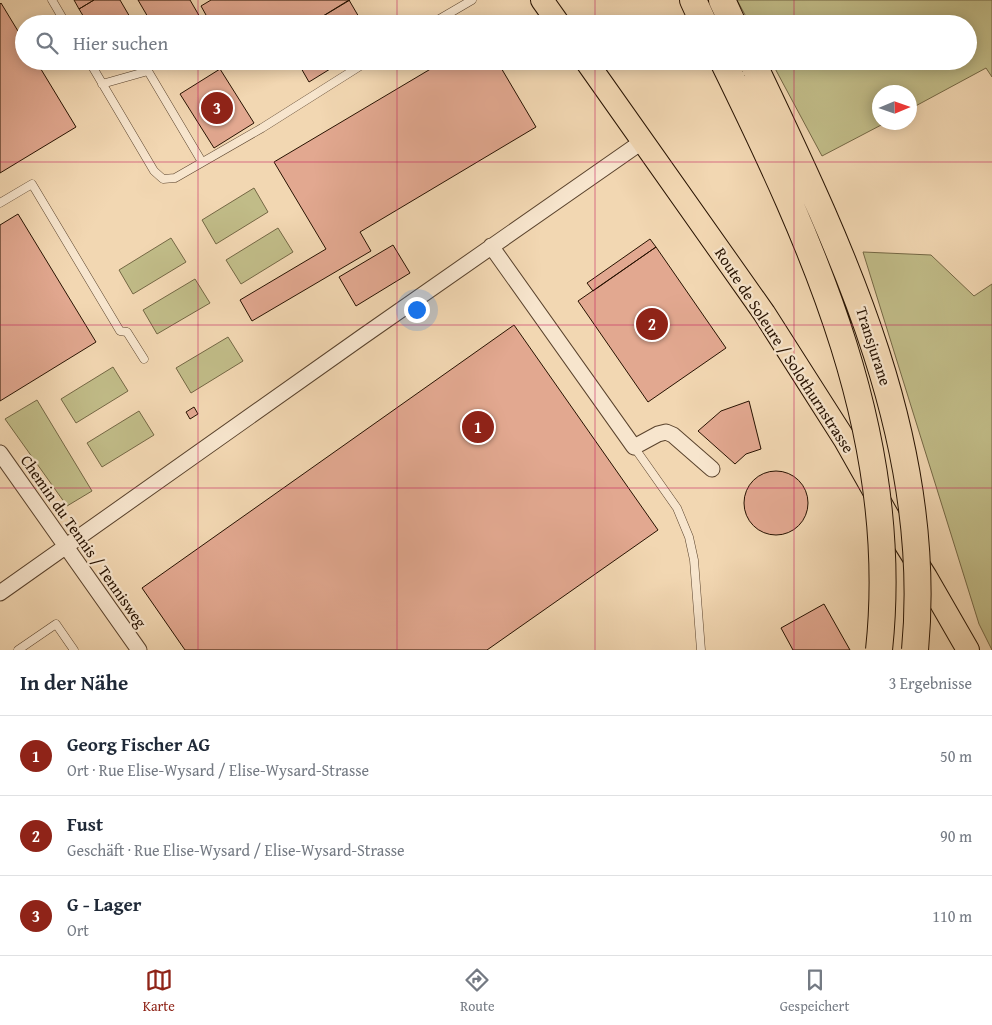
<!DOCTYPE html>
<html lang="de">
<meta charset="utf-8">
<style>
:root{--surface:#fff;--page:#f2f2f3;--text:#1f2937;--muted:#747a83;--line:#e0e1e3;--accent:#8f2418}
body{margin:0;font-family:"Gentium Book Plus",serif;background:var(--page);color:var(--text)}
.compass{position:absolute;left:872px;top:85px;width:45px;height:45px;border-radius:50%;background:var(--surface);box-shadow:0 2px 12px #0003;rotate:88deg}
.you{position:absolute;left:416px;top:309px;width:18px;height:18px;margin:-12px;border:4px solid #fff;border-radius:50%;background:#1a73e8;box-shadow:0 0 0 8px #1a73e833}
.badge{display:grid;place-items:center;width:32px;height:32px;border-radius:50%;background:var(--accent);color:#fff;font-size:16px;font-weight:700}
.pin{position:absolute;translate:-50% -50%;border:2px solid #fff;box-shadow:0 1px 5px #0006}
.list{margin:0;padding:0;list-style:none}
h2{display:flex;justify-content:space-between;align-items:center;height:65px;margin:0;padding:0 20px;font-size:21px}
h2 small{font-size:16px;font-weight:400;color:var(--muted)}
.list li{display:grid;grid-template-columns:32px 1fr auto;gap:15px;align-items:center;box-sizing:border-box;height:80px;padding:0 20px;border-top:1px solid var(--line)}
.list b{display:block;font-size:19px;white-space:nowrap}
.list p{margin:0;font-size:16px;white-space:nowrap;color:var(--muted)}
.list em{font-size:16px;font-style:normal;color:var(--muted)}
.icon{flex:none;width:28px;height:28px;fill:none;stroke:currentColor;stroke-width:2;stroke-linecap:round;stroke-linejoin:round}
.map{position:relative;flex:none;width:992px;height:650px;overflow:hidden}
.search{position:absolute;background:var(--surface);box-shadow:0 2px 12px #0003;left:15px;right:15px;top:15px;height:55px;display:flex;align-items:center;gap:12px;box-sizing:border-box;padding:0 18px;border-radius:28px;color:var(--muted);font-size:19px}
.sheet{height:305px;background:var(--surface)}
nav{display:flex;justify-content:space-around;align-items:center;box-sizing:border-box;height:70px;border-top:1px solid var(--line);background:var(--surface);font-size:14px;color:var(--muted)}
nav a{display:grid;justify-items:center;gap:2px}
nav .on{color:var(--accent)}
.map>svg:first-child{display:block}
.green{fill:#c1bc88;stroke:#746744}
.building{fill:#e2a890;stroke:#271201}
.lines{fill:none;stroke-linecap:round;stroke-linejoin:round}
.service-casing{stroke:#5a432d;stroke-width:9}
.minor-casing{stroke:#5a432d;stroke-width:17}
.primary-casing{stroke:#271201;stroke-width:24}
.motorway-casing{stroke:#271201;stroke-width:28}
.service{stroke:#f7e5cd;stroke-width:8}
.minor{stroke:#f7e5cd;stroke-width:15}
.primary{stroke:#f2d7b2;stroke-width:22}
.motorway{stroke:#f2d7b2;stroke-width:26}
.motorway-bridge-casing{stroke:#271201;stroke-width:28;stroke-linecap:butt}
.motorway-bridge{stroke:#f2d7b2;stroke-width:26}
.grid{fill:none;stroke:#c2185b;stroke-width:1;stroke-opacity:0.55}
.labels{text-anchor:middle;stroke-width:4.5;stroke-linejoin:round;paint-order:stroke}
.street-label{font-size:16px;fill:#271201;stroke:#f7e5cd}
</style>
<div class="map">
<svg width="992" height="650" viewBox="0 0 992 650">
<rect width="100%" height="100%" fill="#f2d7b2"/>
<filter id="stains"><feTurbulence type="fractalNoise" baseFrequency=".004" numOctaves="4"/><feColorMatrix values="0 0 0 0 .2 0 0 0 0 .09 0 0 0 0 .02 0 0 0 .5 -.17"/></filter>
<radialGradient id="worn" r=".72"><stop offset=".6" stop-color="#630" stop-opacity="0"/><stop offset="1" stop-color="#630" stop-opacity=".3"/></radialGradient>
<path class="green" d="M737,0H992V77L986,68L910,109V92H880V122L885,123L822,156L771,61H968V24H750Z
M254,188L268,212L216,244L202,220Z
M278,228L293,252L241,284L226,260Z
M171,238L186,262L133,294L119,270Z
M863,252L931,255L974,296L992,284V650L979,624Z
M195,279L210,303L157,334L143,310Z
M228,337L243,361L191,393L176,368Z
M113,367L128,391L76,423L61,399Z
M37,400L92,491L67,506L5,419Z
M139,411L154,435L102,467L87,443Z"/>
<path class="building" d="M74,0H94L79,9Z
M94,0H120L134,24H88L79,9Z
M138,0H190L204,24H152Z
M211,0H350L310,24H211L201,6Z
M349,0L363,24H310Z
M1,3L24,41V61H36L76,127L0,173V4Z
M174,61H189L178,68Z
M233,61H247L237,67Z
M297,61H343L309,82Z
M444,61H497L536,127L360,232L371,251L252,321L240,300L326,249L274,162Z
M220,69L254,123L214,148L180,94Z
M18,214L96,342L0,401V225Z
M650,239L656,247L593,291L587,283Z
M393,245L410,273L356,306L339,277Z
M656,247L726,348L648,402L578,301Z
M514,325L658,530L487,650H185L142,588Z
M749,401L761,449L746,454L735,464L698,431L721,411Z
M194,407L198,414L190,419L186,412Z
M744 503a32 32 0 1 1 64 0a32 32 0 1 1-64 0Z
M824,604L850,650H793L781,628Z"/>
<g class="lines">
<g class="service-casing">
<path id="service" d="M52,0L66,24
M431,24L472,0
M89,61L154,171L163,179L175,178L262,128L368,61
M102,84L148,71L202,162
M0,203L32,184L120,331L127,332L144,359
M634,447L677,508L689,537L694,560L701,650
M18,650L56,624L74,650"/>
</g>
<g class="minor-casing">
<path id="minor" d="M491,246L634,447L658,434L666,432L673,435L712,469
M0,453L139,650
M0,593L362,337L643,141"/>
</g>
<g class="primary-casing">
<path id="primary" d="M542,0L559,24
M586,61L764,313L845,440L889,518L926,577L968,650"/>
</g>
<g class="motorway-casing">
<path id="motorway" d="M693,0L704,24
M722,0L733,24"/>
</g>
<use href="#service" class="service"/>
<use href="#minor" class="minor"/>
<use href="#primary" class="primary"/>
<use href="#motorway" class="motorway"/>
<g class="motorway-bridge-casing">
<path id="motorway-bridge" d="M723,61C814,247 902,437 879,650
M752,61C840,246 935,439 915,650"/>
</g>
<use href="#motorway-bridge" class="motorway-bridge"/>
</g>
<path class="grid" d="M198,0V24M397,0V24M595,0V24M794,0V24M198,61V650M397,61V650M595,61V650M794,61V650M0,162H992M0,325H992M0,488H992"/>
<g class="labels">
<g class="street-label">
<text transform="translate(874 346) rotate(72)" y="6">Transjurane</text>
<text transform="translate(785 350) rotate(57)" y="6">Route de Soleure / Solothurnstrasse</text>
<text transform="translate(84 541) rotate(55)" y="6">Chemin du Tennis / Tennisweg</text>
</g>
</g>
<rect width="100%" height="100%" filter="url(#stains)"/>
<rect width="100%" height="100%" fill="url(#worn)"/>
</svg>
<svg class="compass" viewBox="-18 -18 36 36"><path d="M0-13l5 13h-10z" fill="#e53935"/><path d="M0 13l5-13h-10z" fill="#747a83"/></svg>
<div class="you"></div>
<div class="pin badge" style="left:478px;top:427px">1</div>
<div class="pin badge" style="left:652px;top:324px">2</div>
<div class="pin badge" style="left:217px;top:108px">3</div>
<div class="search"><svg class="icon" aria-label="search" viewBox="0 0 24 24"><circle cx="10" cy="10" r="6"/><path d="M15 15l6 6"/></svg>Hier suchen</div>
</div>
<section class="sheet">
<h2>In der Nähe<small>3 Ergebnisse</small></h2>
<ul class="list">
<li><span class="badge">1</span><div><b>Georg Fischer AG</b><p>Ort · Rue Elise-Wysard / Elise-Wysard-Strasse</p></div><em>50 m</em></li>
<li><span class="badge">2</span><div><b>Fust</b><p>Geschäft · Rue Elise-Wysard / Elise-Wysard-Strasse</p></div><em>90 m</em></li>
<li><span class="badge">3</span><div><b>G - Lager</b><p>Ort</p></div><em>110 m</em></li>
</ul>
</section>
<nav>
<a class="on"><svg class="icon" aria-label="map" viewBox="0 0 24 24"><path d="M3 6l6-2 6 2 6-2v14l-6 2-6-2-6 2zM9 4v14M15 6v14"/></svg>Karte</a>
<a><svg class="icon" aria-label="directions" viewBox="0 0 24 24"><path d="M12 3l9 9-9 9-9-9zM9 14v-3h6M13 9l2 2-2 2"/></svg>Route</a>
<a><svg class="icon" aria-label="saved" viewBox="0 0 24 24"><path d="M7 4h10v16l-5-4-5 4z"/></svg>Gespeichert</a>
</nav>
